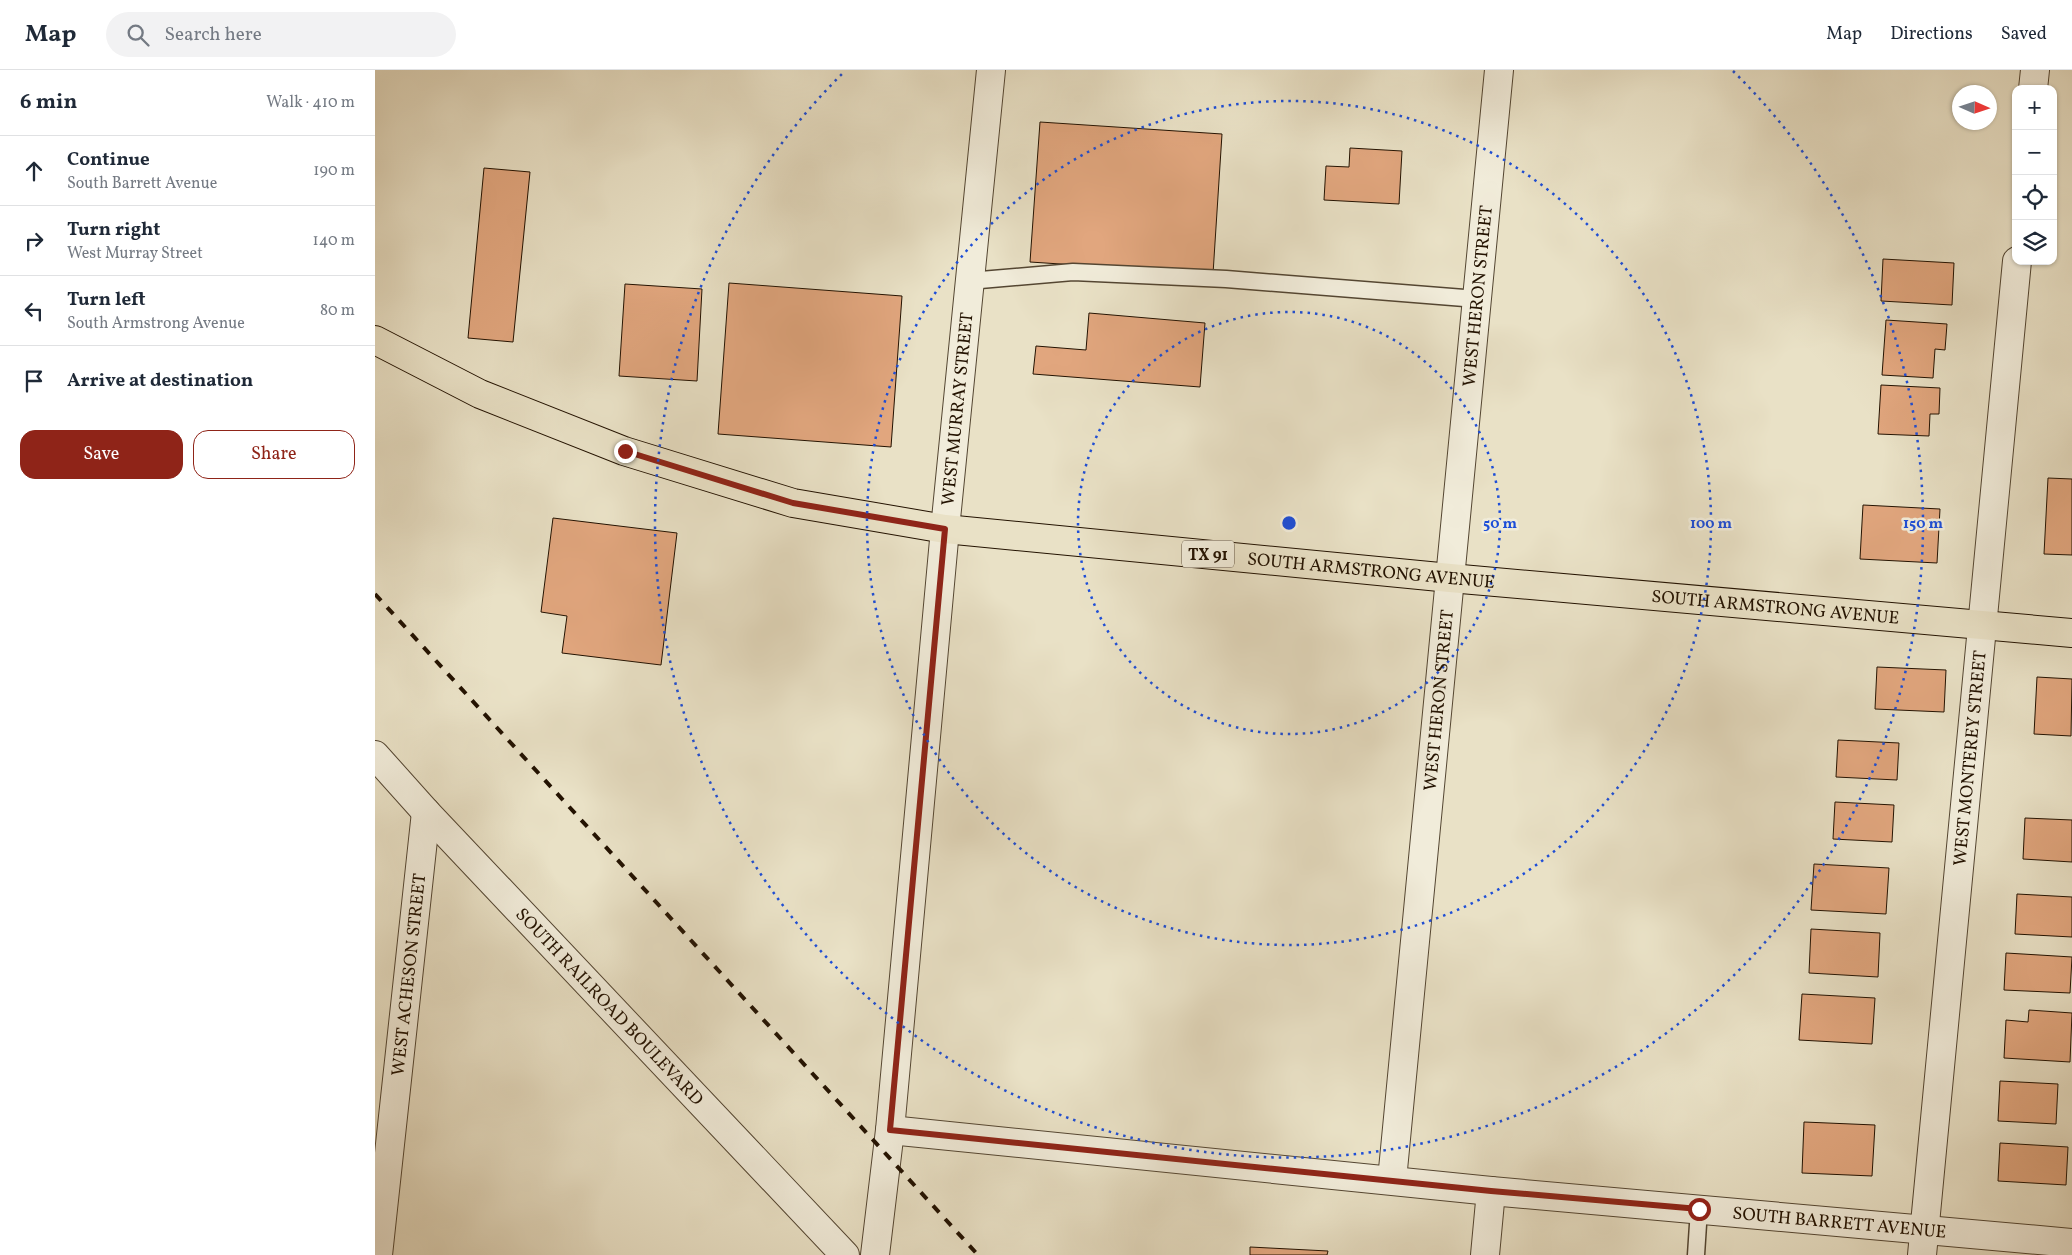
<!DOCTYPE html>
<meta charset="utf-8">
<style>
:root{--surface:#fff;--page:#f2f2f3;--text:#1f2937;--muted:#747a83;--line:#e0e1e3;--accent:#8f2418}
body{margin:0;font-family:Vollkorn,serif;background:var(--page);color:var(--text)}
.controls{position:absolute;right:15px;top:15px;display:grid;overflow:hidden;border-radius:10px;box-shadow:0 1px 4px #0004}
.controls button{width:45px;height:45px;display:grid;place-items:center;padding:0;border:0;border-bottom:1px solid var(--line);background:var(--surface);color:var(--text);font:25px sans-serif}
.compass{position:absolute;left:1577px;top:15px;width:45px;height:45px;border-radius:50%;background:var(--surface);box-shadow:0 1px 4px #0004;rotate:93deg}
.stop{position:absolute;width:15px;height:15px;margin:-11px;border:4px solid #8f2418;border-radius:50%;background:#fff}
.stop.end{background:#8f2418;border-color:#fff;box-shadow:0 1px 5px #0008}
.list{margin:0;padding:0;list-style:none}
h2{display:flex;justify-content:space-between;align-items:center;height:65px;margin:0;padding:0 20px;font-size:21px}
h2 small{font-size:16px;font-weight:400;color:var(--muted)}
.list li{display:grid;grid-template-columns:32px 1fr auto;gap:15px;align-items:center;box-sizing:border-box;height:70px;padding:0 20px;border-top:1px solid var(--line)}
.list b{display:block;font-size:19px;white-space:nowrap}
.list p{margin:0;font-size:16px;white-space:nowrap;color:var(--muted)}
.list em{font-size:16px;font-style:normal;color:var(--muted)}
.actions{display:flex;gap:10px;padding:15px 20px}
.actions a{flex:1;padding:11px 0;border:1px solid var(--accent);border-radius:15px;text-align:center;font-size:18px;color:var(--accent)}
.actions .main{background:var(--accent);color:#fff}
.icon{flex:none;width:28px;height:28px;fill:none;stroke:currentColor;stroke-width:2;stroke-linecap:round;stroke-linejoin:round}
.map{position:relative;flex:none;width:1697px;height:1185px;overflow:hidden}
header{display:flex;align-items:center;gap:30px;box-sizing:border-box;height:70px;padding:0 25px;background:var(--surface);border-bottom:1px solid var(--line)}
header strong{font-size:24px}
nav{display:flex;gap:28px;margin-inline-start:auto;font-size:18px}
.search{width:350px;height:45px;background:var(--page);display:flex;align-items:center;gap:12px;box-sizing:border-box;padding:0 18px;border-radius:28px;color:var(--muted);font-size:19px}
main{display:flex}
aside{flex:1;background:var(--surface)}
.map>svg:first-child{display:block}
.building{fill:#e1a67e;stroke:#231201}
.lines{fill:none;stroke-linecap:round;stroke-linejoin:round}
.service-casing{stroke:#544632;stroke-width:19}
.minor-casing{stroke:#544632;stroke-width:30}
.primary-casing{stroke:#231201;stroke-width:30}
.service{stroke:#f1ecda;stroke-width:16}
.minor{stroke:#f1ecda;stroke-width:28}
.primary{stroke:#e9e1c6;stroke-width:28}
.rail{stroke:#231201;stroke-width:4;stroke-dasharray:9 9;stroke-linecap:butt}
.route{stroke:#8f2418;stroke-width:6}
.ring{fill:none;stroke:#1d4ed8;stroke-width:2.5;stroke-dasharray:2.5 5}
.labels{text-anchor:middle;stroke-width:5;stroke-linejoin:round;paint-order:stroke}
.shield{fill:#f1ecda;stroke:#615342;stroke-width:1}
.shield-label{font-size:16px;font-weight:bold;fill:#231201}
.street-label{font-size:18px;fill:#231201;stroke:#f1ecda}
.centre{fill:#1d4ed8;stroke:#f1ecda;stroke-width:2.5}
.ring-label{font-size:15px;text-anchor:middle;font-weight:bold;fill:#1d4ed8;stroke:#f1ecda;stroke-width:5;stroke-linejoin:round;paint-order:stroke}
</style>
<header>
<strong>Map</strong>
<div class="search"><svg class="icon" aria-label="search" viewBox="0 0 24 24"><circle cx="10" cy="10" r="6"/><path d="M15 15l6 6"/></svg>Search here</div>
<nav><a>Map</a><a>Directions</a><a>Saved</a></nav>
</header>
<main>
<aside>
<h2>6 min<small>Walk · 410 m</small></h2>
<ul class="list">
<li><svg class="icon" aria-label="ahead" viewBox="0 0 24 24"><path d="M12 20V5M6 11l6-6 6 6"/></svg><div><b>Continue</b><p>South Barrett Avenue</p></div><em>190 m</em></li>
<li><svg class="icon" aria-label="right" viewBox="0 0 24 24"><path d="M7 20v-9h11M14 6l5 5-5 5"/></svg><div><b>Turn right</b><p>West Murray Street</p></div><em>140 m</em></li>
<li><svg class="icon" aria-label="left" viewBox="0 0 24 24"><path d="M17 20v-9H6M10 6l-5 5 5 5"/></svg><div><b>Turn left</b><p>South Armstrong Avenue</p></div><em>80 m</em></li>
<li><svg class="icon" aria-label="arrive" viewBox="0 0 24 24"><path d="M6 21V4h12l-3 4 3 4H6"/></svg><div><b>Arrive at destination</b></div></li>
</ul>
<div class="actions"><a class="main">Save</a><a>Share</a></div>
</aside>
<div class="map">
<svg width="1697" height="1185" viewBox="0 0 1697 1185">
<rect width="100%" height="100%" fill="#e9e1c6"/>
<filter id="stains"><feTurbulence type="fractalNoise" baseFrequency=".004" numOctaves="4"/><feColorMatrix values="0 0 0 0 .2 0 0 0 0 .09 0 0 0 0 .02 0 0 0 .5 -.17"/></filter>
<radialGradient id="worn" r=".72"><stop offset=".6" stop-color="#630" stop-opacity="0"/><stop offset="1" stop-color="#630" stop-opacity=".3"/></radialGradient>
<path class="building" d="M665,52L847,64L838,204L655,192Z
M975,78L1027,81L1024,134L949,130L951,96L974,97Z
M109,98L155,102L138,272L93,268Z
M1508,189L1579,193L1577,235L1506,231Z
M354,213L527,226L516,377L343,364Z
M250,214L327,219L322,311L244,306Z
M714,243L830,253L825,317L658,304L661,276L711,280Z
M1511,250L1572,254L1570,280L1560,279L1558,308L1507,305Z
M1506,315L1565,318L1564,344H1555L1554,366L1503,364Z
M1673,408L1697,409V485L1669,484Z
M1488,435L1565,439L1562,493L1485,489Z
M178,448L302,463L286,595L187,583L192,546L166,542Z
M1502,597L1571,600L1569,642L1500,639Z
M1662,607L1697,609L1696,666L1659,664Z
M1463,670L1524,673L1522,710L1461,707Z
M1460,732L1519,735L1517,772L1458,769Z
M1650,748L1697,750V792L1648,789Z
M1439,794L1514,798L1511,844L1436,840Z
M1642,824L1697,827V867L1640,864Z
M1436,859L1505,863L1503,907L1434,903Z
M1631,883L1697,887L1695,923L1629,920Z
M1427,924L1500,928L1497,974L1424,970Z
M1654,940L1697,943L1695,992L1629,988L1631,950L1653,952Z
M1625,1011L1683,1014L1681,1054L1623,1051Z
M1429,1052L1500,1055L1497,1106L1427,1103Z
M1625,1073L1693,1077L1691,1115L1623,1111Z
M875,1177L953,1181L952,1185H875Z"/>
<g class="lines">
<g class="service-casing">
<path id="service" d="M594,211L698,202L851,209L1102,229
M1321,1185L1324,1139"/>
</g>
<g class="minor-casing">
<g id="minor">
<path d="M1658,19L1660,0"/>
<path id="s1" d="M0,685L51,742L470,1185"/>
<path id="s2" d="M515,1060L1116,1121L1697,1173"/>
<path id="s3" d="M1017,1110L1124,0"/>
<path id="s4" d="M3,1185L51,742"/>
<path id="s5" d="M500,1185L515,1060L570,459L616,0"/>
<path d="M1110,1185L1116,1121"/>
<path id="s6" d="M1547,1185L1642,191"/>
</g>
</g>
<g class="primary-casing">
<g id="primary">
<path id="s7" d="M0,270L105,324L249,381L418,433L570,459L1075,508L1697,563"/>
</g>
</g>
<use href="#service" class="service"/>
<use href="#minor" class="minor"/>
<use href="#primary" class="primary"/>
<path class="rail" d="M0,524L603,1185"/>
</g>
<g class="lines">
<path class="route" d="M250,381L418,433L570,459L515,1060L1116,1121L1324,1139"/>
</g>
<g class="ring">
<circle cx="914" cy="453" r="211"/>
<circle cx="914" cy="453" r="422"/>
<path d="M1358 1A634 634 0 1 1 470 1"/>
</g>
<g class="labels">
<rect class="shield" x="807" y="470.5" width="52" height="27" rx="4"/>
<g class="shield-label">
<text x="833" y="490">TX 91</text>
</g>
<g class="street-label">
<text dy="6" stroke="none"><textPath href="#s3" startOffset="888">WEST HERON STREET</textPath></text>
<text dy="6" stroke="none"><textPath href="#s5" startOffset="850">WEST MURRAY STREET</textPath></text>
<text dy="6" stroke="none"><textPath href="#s7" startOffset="1032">SOUTH ARMSTRONG AVENUE</textPath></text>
<text dy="6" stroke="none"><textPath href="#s7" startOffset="1438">SOUTH ARMSTRONG AVENUE</textPath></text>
<text dy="6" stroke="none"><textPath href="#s3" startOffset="482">WEST HERON STREET</textPath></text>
<text dy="6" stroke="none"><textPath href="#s6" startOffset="499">WEST MONTEREY STREET</textPath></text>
<text dy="6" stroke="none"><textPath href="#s4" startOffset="282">WEST ACHESON STREET</textPath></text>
<text dy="6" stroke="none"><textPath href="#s1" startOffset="344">SOUTH RAILROAD BOULEVARD</textPath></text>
<text dy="6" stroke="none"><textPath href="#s2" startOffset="954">SOUTH BARRETT AVENUE</textPath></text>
</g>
</g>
<circle cx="914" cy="453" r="8" class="centre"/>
<g class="ring-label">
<text x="1125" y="458">50 m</text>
<text x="1336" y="458">100 m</text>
<text x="1548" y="458">150 m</text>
</g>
<rect width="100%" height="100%" filter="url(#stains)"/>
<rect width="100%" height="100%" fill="url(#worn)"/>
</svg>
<div class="controls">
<button>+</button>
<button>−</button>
<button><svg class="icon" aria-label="locate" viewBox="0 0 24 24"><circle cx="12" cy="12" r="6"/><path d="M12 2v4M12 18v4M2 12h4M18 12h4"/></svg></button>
<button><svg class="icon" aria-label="layers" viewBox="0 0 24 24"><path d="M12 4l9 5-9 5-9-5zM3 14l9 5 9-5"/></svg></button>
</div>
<svg class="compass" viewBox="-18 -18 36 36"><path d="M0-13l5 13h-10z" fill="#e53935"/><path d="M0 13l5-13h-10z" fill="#747a83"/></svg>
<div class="stop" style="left:1324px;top:1139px"></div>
<div class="stop end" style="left:250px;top:381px"></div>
</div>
</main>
